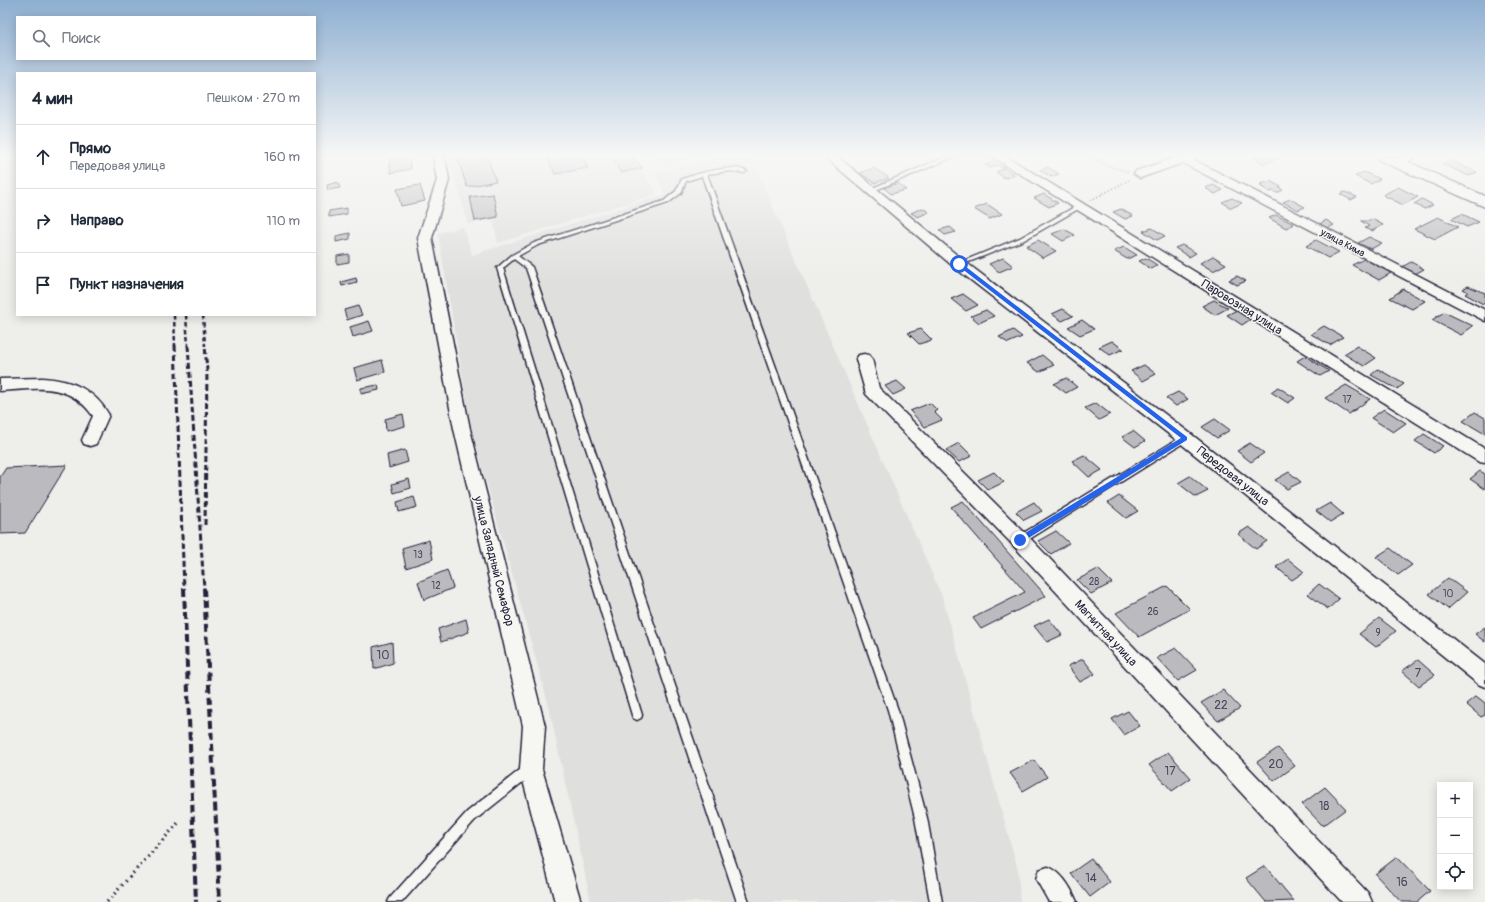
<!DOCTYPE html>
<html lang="ru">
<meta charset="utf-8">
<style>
:root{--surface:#fff;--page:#f2f2f3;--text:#1f2937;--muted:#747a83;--line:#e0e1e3}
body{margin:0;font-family:Pangolin,sans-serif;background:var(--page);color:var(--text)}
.controls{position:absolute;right:12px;bottom:12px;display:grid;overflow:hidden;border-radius:0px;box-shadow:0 2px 10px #0003}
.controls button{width:36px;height:36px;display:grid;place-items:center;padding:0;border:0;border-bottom:1px solid var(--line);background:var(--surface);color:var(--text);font:20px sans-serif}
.stop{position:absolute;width:12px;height:12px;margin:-9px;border:3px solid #2563eb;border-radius:50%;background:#fff}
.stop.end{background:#2563eb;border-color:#fff;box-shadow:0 1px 4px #0008}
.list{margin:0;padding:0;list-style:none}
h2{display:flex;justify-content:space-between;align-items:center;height:52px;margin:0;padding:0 16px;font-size:17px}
h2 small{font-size:13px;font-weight:400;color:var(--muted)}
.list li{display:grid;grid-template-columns:26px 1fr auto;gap:12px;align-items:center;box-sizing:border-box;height:64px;padding:0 16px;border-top:1px solid var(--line)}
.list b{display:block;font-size:15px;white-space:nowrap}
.list p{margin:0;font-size:13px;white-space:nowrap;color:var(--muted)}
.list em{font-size:13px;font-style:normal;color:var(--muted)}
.icon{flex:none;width:22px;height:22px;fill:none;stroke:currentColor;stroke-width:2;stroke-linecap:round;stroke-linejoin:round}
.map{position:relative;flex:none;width:1485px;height:902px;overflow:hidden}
.search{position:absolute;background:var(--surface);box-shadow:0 2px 10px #0003;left:16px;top:16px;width:300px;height:44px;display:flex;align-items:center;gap:10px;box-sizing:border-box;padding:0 14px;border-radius:0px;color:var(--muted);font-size:15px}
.panel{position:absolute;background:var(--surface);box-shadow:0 2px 10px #0003;left:16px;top:72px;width:300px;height:244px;border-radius:0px}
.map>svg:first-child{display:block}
.built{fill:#dfdfde}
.building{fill:#bbbbbf;stroke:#22223b}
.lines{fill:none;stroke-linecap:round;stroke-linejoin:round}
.service-casing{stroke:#22223b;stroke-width:3}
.minor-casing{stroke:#22223b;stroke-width:3}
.primary-casing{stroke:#22223b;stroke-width:3}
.path-far1{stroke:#22223b;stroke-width:2;stroke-dasharray:1 2.5;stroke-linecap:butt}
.path{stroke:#22223b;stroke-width:3.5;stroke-dasharray:1.5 4;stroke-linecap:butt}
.service{fill:#f6f6f2;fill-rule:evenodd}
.minor{fill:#f6f6f2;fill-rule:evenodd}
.primary{fill:#f6f6f2;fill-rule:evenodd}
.rail-far2{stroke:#22223b;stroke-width:2.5;stroke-dasharray:4.5 2.5;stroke-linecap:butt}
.rail-far1{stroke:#22223b;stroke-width:3;stroke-dasharray:6 3;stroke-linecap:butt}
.rail{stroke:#22223b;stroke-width:4;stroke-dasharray:8 4;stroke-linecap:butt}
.route{fill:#2563eb}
.labels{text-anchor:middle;stroke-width:3;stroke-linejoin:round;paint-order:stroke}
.far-street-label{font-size:10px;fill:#22223b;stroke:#f6f6f2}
.number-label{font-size:10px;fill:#48485c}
.street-label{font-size:12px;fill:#22223b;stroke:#f6f6f2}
.near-number-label{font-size:12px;fill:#48485c}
</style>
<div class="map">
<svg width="1485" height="902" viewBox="0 0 1485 902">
<rect width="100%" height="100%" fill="#eeeeeb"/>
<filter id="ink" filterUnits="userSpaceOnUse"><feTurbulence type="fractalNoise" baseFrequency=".025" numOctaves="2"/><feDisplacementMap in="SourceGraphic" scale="8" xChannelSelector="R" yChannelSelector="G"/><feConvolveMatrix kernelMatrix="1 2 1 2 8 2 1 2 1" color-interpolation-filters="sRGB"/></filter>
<g filter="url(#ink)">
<path class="built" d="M449,157H633L657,194L498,243L493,220L468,224Z
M656,157H699L664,167Z
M726,157H751L943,599L1018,870L1020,902H591L548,703L471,427L438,233L463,227L472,255L665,194L654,172Z"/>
<path class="building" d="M409,157L411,169L391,173L389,160Z
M457,157H487L496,181L467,187Z
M547,157H583L588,168L555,174Z
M611,157H634L642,168L621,173Z
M1252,157H1280L1265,164Z
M997,160L1006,166L1002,168L998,165L990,168L985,165Z
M1449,160L1477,172L1469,176L1442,164Z
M1048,167L1059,174L1051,177L1040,170Z
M874,168L889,178L875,183L860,173Z
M1005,168L1015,175L1005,178L996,172Z
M1364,172L1380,179L1371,184L1355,176Z
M1270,181L1281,187L1279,188L1283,190L1277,193L1273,191L1270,192L1260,186L1262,185L1260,184Z
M338,182L340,188L328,190L327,185Z
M898,183L906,190L891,194L884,188Z
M420,185L425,201L401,206L397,189Z
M1213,185L1223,190L1215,194L1205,188Z
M1398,187L1418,197L1403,205L1383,195Z
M1345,192L1357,197L1351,200L1340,194Z
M493,194L498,217L475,221L470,197Z
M1044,194L1058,203L1049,207L1034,198Z
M1232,198L1242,203L1231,208L1222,202Z
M1290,199L1305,207L1298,210L1283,202Z
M1422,199L1433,205L1425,209L1414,204Z
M987,204L1002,214L990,219L974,209Z
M347,208V214L329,217V211Z
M922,208L929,212L918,217L911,213Z
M1121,209L1133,216L1125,219L1113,212Z
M1462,214L1479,222L1467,227L1451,219Z
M1276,215L1294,224L1286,228L1269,218Z
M1438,217L1458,227L1435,239L1414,229Z
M1372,219L1383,225L1372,231L1365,228L1369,226L1361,221H1369Z
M1326,220L1334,225L1326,229L1318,225Z
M950,227L956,232L945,235L939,230Z
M1152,228L1165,236L1157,240L1143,231Z
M1064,229L1075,235L1063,241L1052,234Z
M350,233V239L336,242V236Z
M1369,237L1382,243L1371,249L1358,243Z
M1038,240L1056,251L1043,258L1026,246Z
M1316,240L1339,252L1328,258L1306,246Z
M1182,245L1196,253L1189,257L1175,248Z
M1124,247L1137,255L1127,259L1114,251Z
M349,254V262L337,264V256Z
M1213,256L1226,264L1213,271L1200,263Z
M1003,258L1013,266L999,272L989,264Z
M1146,258L1157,265L1151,269L1139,261Z
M1364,259L1391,273L1379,280L1352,265Z
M1411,262L1424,269L1415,274L1402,267Z
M1237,276L1246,281L1237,285L1229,280Z
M356,278L357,282L342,286L341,282Z
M1468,286L1485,293V303L1483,304L1465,294L1468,292L1463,289Z
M1403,289L1425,301L1412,309L1390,298Z
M963,294L978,305L966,311L951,299Z
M1214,300L1228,308L1215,315L1202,306Z
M358,306L362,315L347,320L344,310Z
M1063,309L1073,316L1062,321L1052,314Z
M986,310L994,316L979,323L971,316Z
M1237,310L1251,319L1242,325L1227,315Z
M1444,312L1473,326L1461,335L1432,320Z
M1082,320L1094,329L1080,335L1068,327Z
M369,321L373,331L353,337L350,327Z
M1324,326L1343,337L1330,345L1311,334Z
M921,329L932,340L919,344L908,333Z
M1013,330L1022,337L1008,343L999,337Z
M1112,341L1123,349L1110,355L1099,347Z
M1357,346L1376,358L1364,366L1344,354Z
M1042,355L1054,365L1039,372L1027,363Z
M1305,356L1329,371L1320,376L1297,361Z
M382,360L385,372L357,380L354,368Z
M1144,365L1156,374L1143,381L1131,371Z
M1378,369L1404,384L1397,389L1371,375Z
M1066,378L1077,387L1066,393L1054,384Z
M897,381L906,389L893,395L885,386Z
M378,385L379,390L361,394V388Z
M1346,385L1370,399L1349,414L1325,398Z
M1278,387L1295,398L1288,403L1271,392Z
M1178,392L1188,399L1176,406L1166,398Z
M930,403L937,410L934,412L942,420L925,427L910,411Z
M1096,403L1110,414L1099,420L1085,408Z
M1384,409L1406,423L1393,432L1371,418Z
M1475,412L1485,418V434L1463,421Z
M403,414L405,426L386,431L385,419Z
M1215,419L1230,430L1217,438L1202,427Z
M1133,431L1145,441L1135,447L1122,437Z
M1424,434L1443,446L1434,453L1415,441Z
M959,443L972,456L959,462L946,450Z
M1250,443L1264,453L1251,462L1237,451Z
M405,450L408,462L389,468L387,455Z
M1084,455L1102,470L1089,477L1072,461Z
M67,465L25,533L0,534V477L6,468Z
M1480,471L1485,474V489L1470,479Z
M994,472L1004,482L988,490L978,480Z
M1289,472L1301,482L1287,489L1275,480Z
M1190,476L1208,491L1196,497L1178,483Z
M409,479L411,488L394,493L392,484Z
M1119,496L1138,511L1126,518L1108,503Z
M414,497L417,507L399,512L397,502Z
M963,501L1046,596L981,629L973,618L1025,592L951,507Z
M1034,502L1042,511L1024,520L1016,512Z
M1330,503L1343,514L1330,522L1316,511Z
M1249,527L1267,541L1256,549L1238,534Z
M1056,531L1069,543L1051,554L1038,541Z
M429,540L433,559L406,568L402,548Z
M1390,548L1412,565L1398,575L1376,557Z
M1288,559L1304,572L1292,580L1276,567Z
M1098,569L1112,583L1091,594L1077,580Z
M447,570L453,588L424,600L418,582Z
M1448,578L1467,592L1448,609L1429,594Z
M1319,584L1339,599L1328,609L1308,594Z
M1167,586L1190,609L1139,637L1116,613Z
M1379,618L1396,631L1376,647L1359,634Z
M466,619L469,632L441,642L438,629Z
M1049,619L1062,635L1047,642L1034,626Z
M1485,627V642L1475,634Z
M392,642L393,663L374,669L373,647Z
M1176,648L1197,670L1178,681L1157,658Z
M1083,659L1095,674L1080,682L1068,666Z
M1418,660L1435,675L1419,686L1402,671Z
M1223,690L1240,708L1218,721L1201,703Z
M1476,696L1485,703V715L1481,717L1466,704Z
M1128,711L1140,726L1124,735L1112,719Z
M1278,748L1295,766L1274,781L1257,762Z
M1168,752L1191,778L1172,791L1149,765Z
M1034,760L1047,777L1023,791L1010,773Z
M1325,787L1346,809L1323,826L1302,804Z
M1397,857L1430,891L1417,902H1401L1375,874Z
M1091,859L1110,882L1090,897L1071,873Z
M1265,866L1294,901L1266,902L1246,878Z"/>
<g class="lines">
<g class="service-casing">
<path id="service" d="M945,157H953L871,192L866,191Z
M736,168L747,171L744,173L729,171L707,174L898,710L927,818L942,902H930L915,818L888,710L702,176L686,181L681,193L668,203L538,245L518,256L532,267L749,902H737L526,268L514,259L503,268L642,715L641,718L637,720L633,718L632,715L497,268L512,255L534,243L664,201L676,191L682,179C700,173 717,168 736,168Z
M1078,205L1081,207L1080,208L1024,240L961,265L959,266L956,264L1020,238Z
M1185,435L1188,436L1189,438L1188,440L1023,543L1020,544L1017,543L1016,540L1017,537Z
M530,764L534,765L535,769L534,773L475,820L402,902H388L390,898L467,812L526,765Z"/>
</g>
<g class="minor-casing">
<path id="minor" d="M433,157H445L449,180L432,238L470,429L545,726L542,769L581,902H555L520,769L523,726L454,429L418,238L437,180Z
M825,157H838L964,261L1191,434L1485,664V687L1478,684L1179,442L954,267Z
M993,157H1007L1485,449V463L1479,462Z
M1174,157H1197L1194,160L1485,310V321L1183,163L1140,178L1134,174L1136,171L1175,158Z
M1400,157H1415L1402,166H1394L1392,163Z
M864,354L869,355L872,359L879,388L1027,535L1368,893L1372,902H1342L1013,545L866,394L856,359L859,355Z
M43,378C72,380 94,389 109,415L96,444L90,446L84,444L82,440L93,416C68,381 37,389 0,391V379Z
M1048,867C1062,872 1071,888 1077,902H1049L1036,879L1039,870Z"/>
</g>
<g class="primary-casing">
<path id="primary" d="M1376,157H1397L1485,196V207L1379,160Z"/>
</g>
<path class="path-far1" d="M1091,157L1106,165L1128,172
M1091,200L1131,179"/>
<path class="path" d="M107,902L180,821"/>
<use href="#service" class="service"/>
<use href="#minor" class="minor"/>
<use href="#primary" class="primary"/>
<path class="rail-far2" d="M174,315L175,346
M186,315L188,346
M203,315L205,346"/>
<path class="rail-far1" d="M175,345L184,589
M188,345L204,589
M205,525L207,371L205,345"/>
<path class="rail" d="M184,588L196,902
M204,588L220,902"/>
</g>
</g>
<linearGradient id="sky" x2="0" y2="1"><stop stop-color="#8eafd1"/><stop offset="0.55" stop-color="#f7f7f6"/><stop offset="1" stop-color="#f7f7f6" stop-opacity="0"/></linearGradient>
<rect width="1485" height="283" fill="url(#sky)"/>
<path class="route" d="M957,263H961L1187,437V440L1022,542H1017V538L1181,438L957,265Z"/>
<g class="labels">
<g class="far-street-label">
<text transform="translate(1343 242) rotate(28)" y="4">улица Кима</text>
</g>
<g class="number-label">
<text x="1347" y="403">17</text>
<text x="418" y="558">13</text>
<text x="1094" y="585">28</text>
<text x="436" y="589">12</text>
<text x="1448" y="597">10</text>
<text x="1153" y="615">26</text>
<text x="1378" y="636">9</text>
</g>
<g class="street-label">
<text transform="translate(1242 307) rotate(32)" y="4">Паровозная улица</text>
<text transform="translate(1233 476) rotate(38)" y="4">Передовая улица</text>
<text transform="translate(494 561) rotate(76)" y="4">улица Западный Семафор</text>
<text transform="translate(1106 633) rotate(47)" y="4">Магнитная улица</text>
</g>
<g class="near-number-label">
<text x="383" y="659">10</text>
<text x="1418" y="677">7</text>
<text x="1221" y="709">22</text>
<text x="1276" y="768">20</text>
<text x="1170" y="775">17</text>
<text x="1324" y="810">18</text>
<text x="1091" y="882">14</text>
<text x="1402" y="886">16</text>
</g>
</g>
</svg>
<div class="controls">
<button>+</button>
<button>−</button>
<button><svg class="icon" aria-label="locate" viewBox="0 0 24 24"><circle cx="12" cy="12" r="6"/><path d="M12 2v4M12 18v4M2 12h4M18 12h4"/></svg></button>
</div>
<div class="stop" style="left:959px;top:264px"></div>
<div class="stop end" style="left:1020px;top:540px"></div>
<div class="search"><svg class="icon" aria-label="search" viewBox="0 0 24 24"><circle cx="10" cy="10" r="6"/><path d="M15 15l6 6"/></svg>Поиск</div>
<section class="panel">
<h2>4 мин<small>Пешком · 270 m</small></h2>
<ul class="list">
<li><svg class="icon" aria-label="ahead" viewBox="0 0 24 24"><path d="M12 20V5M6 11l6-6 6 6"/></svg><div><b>Прямо</b><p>Передовая улица</p></div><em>160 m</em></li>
<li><svg class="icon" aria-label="right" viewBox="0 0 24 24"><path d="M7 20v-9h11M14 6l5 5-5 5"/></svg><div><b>Направо</b></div><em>110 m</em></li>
<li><svg class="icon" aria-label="arrive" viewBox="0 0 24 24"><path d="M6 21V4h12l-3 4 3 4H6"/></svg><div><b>Пункт назначения</b></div></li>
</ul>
</section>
</div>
